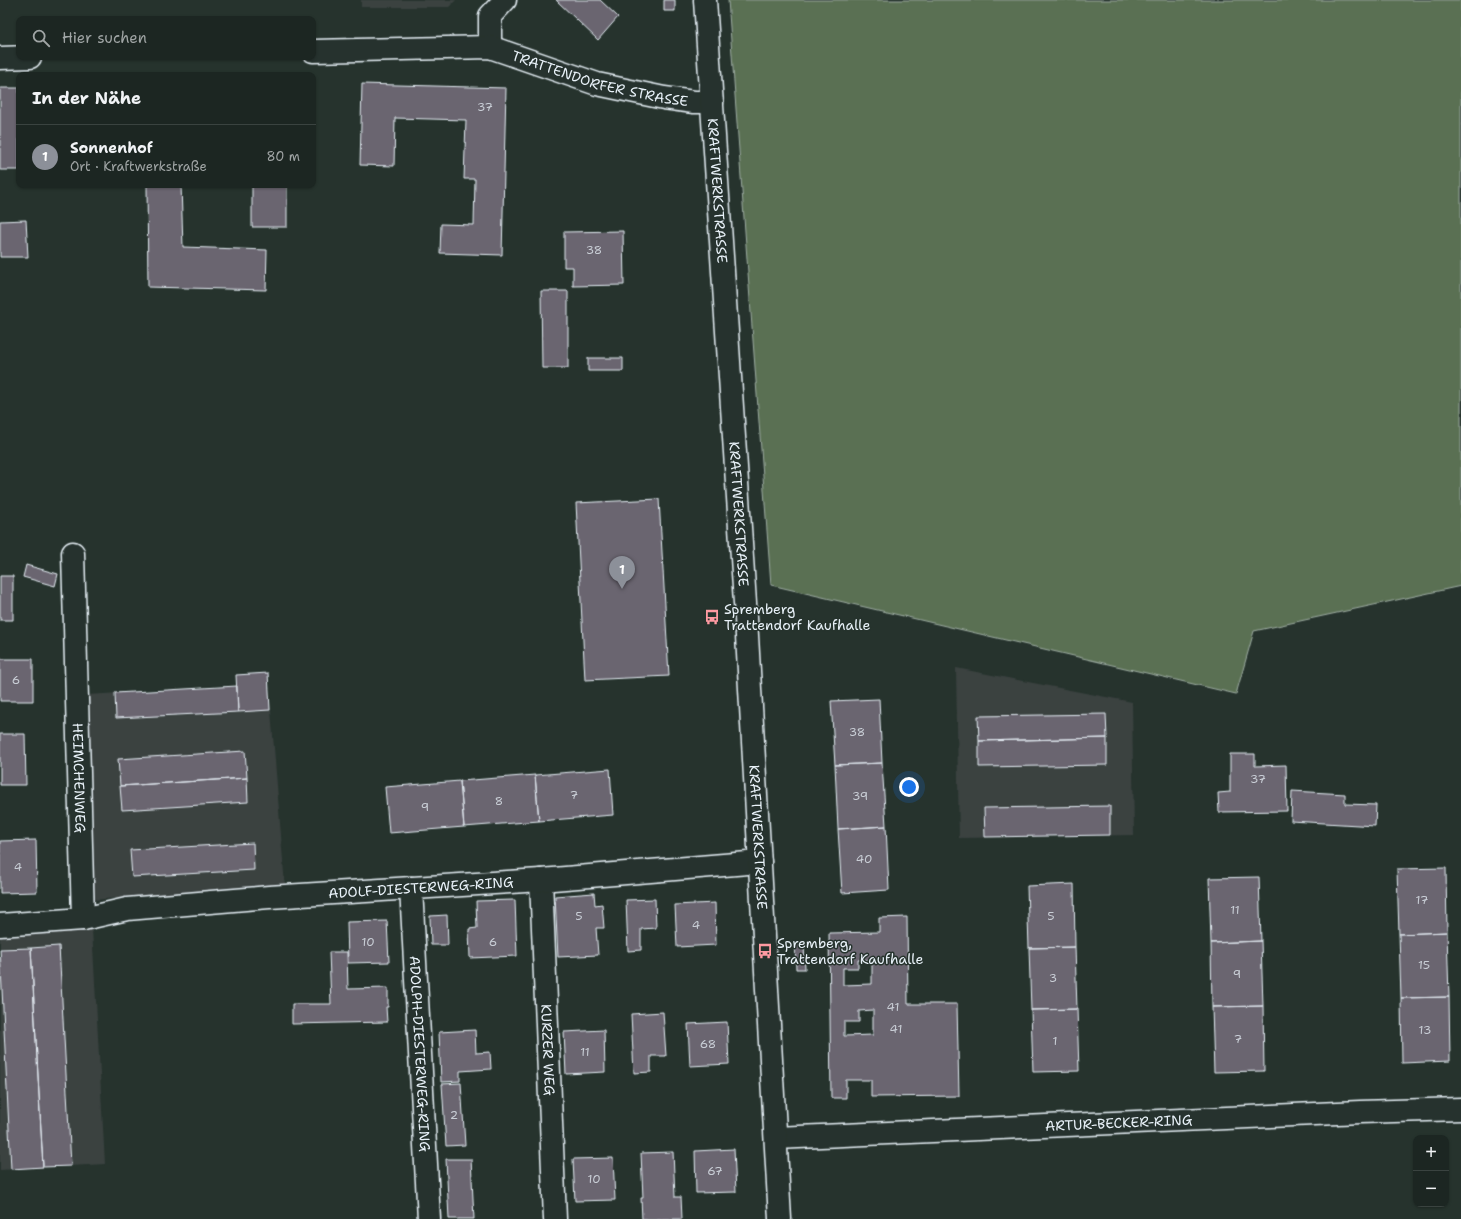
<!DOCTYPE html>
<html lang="de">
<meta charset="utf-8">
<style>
:root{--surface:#1c2622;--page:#252e2a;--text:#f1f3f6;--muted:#a0a5a5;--line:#3a4340;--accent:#8c9099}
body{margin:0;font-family:"Shantell Sans",sans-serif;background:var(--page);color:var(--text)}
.controls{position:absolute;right:12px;bottom:12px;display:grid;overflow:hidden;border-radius:8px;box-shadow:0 1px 3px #0004}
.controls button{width:36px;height:36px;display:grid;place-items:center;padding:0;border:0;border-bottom:1px solid var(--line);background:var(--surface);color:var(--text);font:20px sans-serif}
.you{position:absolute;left:909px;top:787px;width:14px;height:14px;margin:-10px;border:3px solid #fff;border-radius:50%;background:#1a73e8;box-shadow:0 0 0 6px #1a73e833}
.badge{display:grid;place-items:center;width:26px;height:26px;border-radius:50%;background:var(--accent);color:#fff;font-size:13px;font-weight:700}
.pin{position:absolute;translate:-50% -33px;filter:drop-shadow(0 1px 2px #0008)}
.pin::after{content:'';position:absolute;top:21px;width:14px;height:12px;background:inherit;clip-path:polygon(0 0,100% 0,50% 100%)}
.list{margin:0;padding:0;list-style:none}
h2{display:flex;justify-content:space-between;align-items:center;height:52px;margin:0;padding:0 16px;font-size:17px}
h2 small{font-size:13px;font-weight:400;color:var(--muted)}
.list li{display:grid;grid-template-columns:26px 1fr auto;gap:12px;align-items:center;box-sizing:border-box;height:64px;padding:0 16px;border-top:1px solid var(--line)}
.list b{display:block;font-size:15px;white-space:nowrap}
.list p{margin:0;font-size:13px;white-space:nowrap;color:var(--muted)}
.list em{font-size:13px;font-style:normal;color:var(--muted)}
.icon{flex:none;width:22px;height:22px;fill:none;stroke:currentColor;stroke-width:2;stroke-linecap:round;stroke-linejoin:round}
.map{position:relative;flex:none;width:1461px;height:1219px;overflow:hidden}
.search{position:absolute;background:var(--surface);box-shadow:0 1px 3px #0004;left:16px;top:16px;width:300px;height:44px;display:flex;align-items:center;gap:10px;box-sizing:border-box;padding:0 14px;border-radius:8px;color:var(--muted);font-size:15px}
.panel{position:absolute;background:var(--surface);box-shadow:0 1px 3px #0004;left:16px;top:72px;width:300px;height:116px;border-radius:8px}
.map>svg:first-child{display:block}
.built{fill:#3b4241}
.green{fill:#5a6f53;stroke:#a1b0a6}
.building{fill:#6b6570;stroke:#e8f1f8;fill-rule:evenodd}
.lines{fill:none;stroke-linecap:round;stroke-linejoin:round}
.minor-casing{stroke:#e8f1f8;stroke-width:25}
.secondary-casing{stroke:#e8f1f8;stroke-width:25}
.minor{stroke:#26332d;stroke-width:22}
.secondary{stroke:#26332d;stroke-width:22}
.labels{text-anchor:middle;stroke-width:3;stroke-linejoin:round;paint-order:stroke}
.number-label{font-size:12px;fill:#c9ced6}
.street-label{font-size:14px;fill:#e8f1f8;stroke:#26332d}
.poi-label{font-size:14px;fill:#e8f1f8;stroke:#26332d;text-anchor:start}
</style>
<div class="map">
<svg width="1461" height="1219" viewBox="0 0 1461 1219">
<rect width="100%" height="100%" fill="#26332d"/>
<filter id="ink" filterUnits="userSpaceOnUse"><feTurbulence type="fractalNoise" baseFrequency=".025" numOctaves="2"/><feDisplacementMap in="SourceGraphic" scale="8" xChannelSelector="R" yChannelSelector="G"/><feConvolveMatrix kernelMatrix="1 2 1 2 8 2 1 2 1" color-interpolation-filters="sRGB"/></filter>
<g filter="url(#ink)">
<path class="built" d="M361,0H456L449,7H361Z
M956,668L1132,702L1134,835L959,838Z
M268,673L285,886L91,900L87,695L237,686L236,675Z
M92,929L105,1164L0,1170V934Z"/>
<path class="green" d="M728,0H1461V586L1254,631L1236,694L771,585Z"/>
<path class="building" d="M556,0H600L618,17L598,40Z
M664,0H675V11H664Z
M362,84L506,88L502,255L440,253L441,224L474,225L475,179H464L466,120L395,118L394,166L360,165Z
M0,88H19V170H0Z
M147,185H181L183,247L267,250L266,290L148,287Z
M252,185H287V227H252Z
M26,220L28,257H0V221Z
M623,231L624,285L573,286V267H564V232Z
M541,291H568V368H542Z
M588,358H623V371H588Z
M659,499L669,676L585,680L576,503Z
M26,565L58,574L55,586L23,577Z
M0,576H13V620H0Z
M0,659H33V701H0Z
M268,673L270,710L238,712L236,675Z
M237,686L238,712L116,718L115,693Z
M879,699L882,763L835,765L831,701Z
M1106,714L1107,738L979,741L978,716Z
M0,734H25L26,785H0Z
M1107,738V765L979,767V741Z
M245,751L247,778L120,786L118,759Z
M1230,754H1255V766L1286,765L1287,811L1219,812L1218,793L1230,792Z
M882,763L886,826L838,829L835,765Z
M610,769L613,815L539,821L535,775Z
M535,775L539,821L464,827L460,781Z
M247,778L248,802L122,810L120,786Z
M460,781L464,827L389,833L385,787Z
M1292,791L1345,794V804L1376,805L1375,826L1291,821Z
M1110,806V835L985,837L984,808Z
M886,826L889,890L842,893L838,829Z
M36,840L37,892L0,893V841Z
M253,843L254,870L132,877L130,850Z
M1446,868L1447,932L1399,934L1397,869Z
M1259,877L1261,941L1211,943L1209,878Z
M1074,884L1075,947L1029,948L1027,886Z
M594,893L595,905L602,904L604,928H596L598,955L558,957L555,896Z
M655,899L656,928L641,929V950L628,951L626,900Z
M515,900L517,956L470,958L469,929L477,928L476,901Z
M715,903L716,945L677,947L675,905Z
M447,915L448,945H431L430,916Z
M907,917L908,1004H957L959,1096L871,1097V1080H846V1098H831L829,933L879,932V918ZM858,960H872V984L843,985V968H858ZM873,1010V1035L844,1036V1022H859V1011Z
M387,921L389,962L348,963L347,922Z
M1447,932L1449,997L1401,998L1399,934Z
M1261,941L1263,1006L1212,1007L1211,943Z
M804,943L805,969H796L795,944Z
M59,946L71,1166L43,1167L31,948Z
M1075,947L1077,1009L1031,1010L1029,948Z
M31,948L43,1167L11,1169L0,949Z
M329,952H347L348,989L388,988V1007H386L387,1022L292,1024V1004H331Z
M1449,997L1450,1061L1402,1063L1401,998Z
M1263,1006L1264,1071L1214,1072L1212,1007Z
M1077,1009L1079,1071L1033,1072L1031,1010Z
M663,1012L666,1056H651V1072L634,1073L631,1014Z
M727,1022L729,1064L690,1066L688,1024Z
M475,1030L476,1053L490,1052L491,1069L460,1071V1081L441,1082L439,1032Z
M604,1030L605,1072L566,1074L564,1032Z
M461,1083L465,1145L446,1146L442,1084Z
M734,1149L736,1192L696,1193L695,1151Z
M673,1152L675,1197H681L682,1219H642L641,1198H643L641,1153Z
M613,1158L615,1200L575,1201L573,1159Z
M446,1159H471L474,1219H449Z"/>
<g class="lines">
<g class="minor-casing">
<g id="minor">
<path d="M490,47V16L505,0"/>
<path id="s1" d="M313,51L490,47L597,84L664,98L694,102H712"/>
<path d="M0,58L30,57"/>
<path id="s2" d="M73,553L83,919"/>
<path id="s3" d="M541,880L555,1219"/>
<path id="s4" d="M411,888L429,1219"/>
<path id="s5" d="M0,925L83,919L127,909L269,897L541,880L760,862"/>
<path id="s6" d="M776,1138L1360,1112L1461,1109"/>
</g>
</g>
<g class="secondary-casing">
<g id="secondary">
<path id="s7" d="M705,0L746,618L780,1219"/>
</g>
</g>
<use href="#minor" class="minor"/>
<use href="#secondary" class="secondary"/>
</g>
</g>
<defs>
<g id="bus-bare" transform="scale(1.2)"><path d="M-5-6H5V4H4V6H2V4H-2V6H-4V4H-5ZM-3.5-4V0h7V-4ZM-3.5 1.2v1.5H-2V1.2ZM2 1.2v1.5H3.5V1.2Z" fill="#ff9aa2" stroke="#26332d" stroke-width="2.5" paint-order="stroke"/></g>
</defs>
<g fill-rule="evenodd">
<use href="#bus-bare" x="712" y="617"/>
<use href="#bus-bare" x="765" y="951"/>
</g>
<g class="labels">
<g class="number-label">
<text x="485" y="111">37</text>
<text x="594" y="254">38</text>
<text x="16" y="684">6</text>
<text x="857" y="736">38</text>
<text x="1258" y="783">37</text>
<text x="574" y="799">7</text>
<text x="860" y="800">39</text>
<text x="499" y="805">8</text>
<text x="425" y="811">9</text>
<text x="864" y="863">40</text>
<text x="18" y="871">4</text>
<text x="1422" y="904">17</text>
<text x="1235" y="914">11</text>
<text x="579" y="920">5</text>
<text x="1051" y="920">5</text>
<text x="696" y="929">4</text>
<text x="368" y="946">10</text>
<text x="493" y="946">6</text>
<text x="1424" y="969">15</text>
<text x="1237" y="978">9</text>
<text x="1053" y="982">3</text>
<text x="893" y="1011">41</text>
<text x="896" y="1033">41</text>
<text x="1425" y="1034">13</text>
<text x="1238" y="1043">7</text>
<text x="1055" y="1045">1</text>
<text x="708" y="1048">68</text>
<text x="585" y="1056">11</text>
<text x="454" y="1119">2</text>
<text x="715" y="1175">67</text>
<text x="594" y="1183">10</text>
</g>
<g class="street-label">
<text dy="5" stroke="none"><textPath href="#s1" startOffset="292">TRATTENDORFER STRASSE</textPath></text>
<text dy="5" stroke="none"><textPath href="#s7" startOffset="191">KRAFTWERKSTRASSE</textPath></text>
<text dy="5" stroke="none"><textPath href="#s7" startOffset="515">KRAFTWERKSTRASSE</textPath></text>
<text dy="5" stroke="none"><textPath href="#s2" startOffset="225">HEIMCHENWEG</textPath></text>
<text dy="5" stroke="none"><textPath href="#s7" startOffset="839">KRAFTWERKSTRASSE</textPath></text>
<text dy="5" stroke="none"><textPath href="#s5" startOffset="423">ADOLF-DIESTERWEG-RING</textPath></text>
<text dy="5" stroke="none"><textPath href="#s3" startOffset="170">KURZER WEG</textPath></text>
<text dy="5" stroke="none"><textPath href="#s4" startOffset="166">ADOLPH-DIESTERWEG-RING</textPath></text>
<text dy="5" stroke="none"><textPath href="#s6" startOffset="343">ARTUR-BECKER-RING</textPath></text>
</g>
<g class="poi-label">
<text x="724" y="614">Spremberg<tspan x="724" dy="16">Trattendorf Kaufhalle</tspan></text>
<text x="777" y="948">Spremberg,<tspan x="777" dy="16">Trattendorf Kaufhalle</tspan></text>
</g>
</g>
</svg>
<div class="controls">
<button>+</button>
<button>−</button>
</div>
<div class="you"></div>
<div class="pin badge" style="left:622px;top:589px">1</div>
<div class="search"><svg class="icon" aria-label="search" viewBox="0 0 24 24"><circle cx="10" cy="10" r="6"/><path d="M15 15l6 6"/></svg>Hier suchen</div>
<section class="panel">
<h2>In der Nähe<small></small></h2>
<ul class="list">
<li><span class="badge">1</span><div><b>Sonnenhof</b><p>Ort · Kraftwerkstraße</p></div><em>80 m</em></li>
</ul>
</section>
</div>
